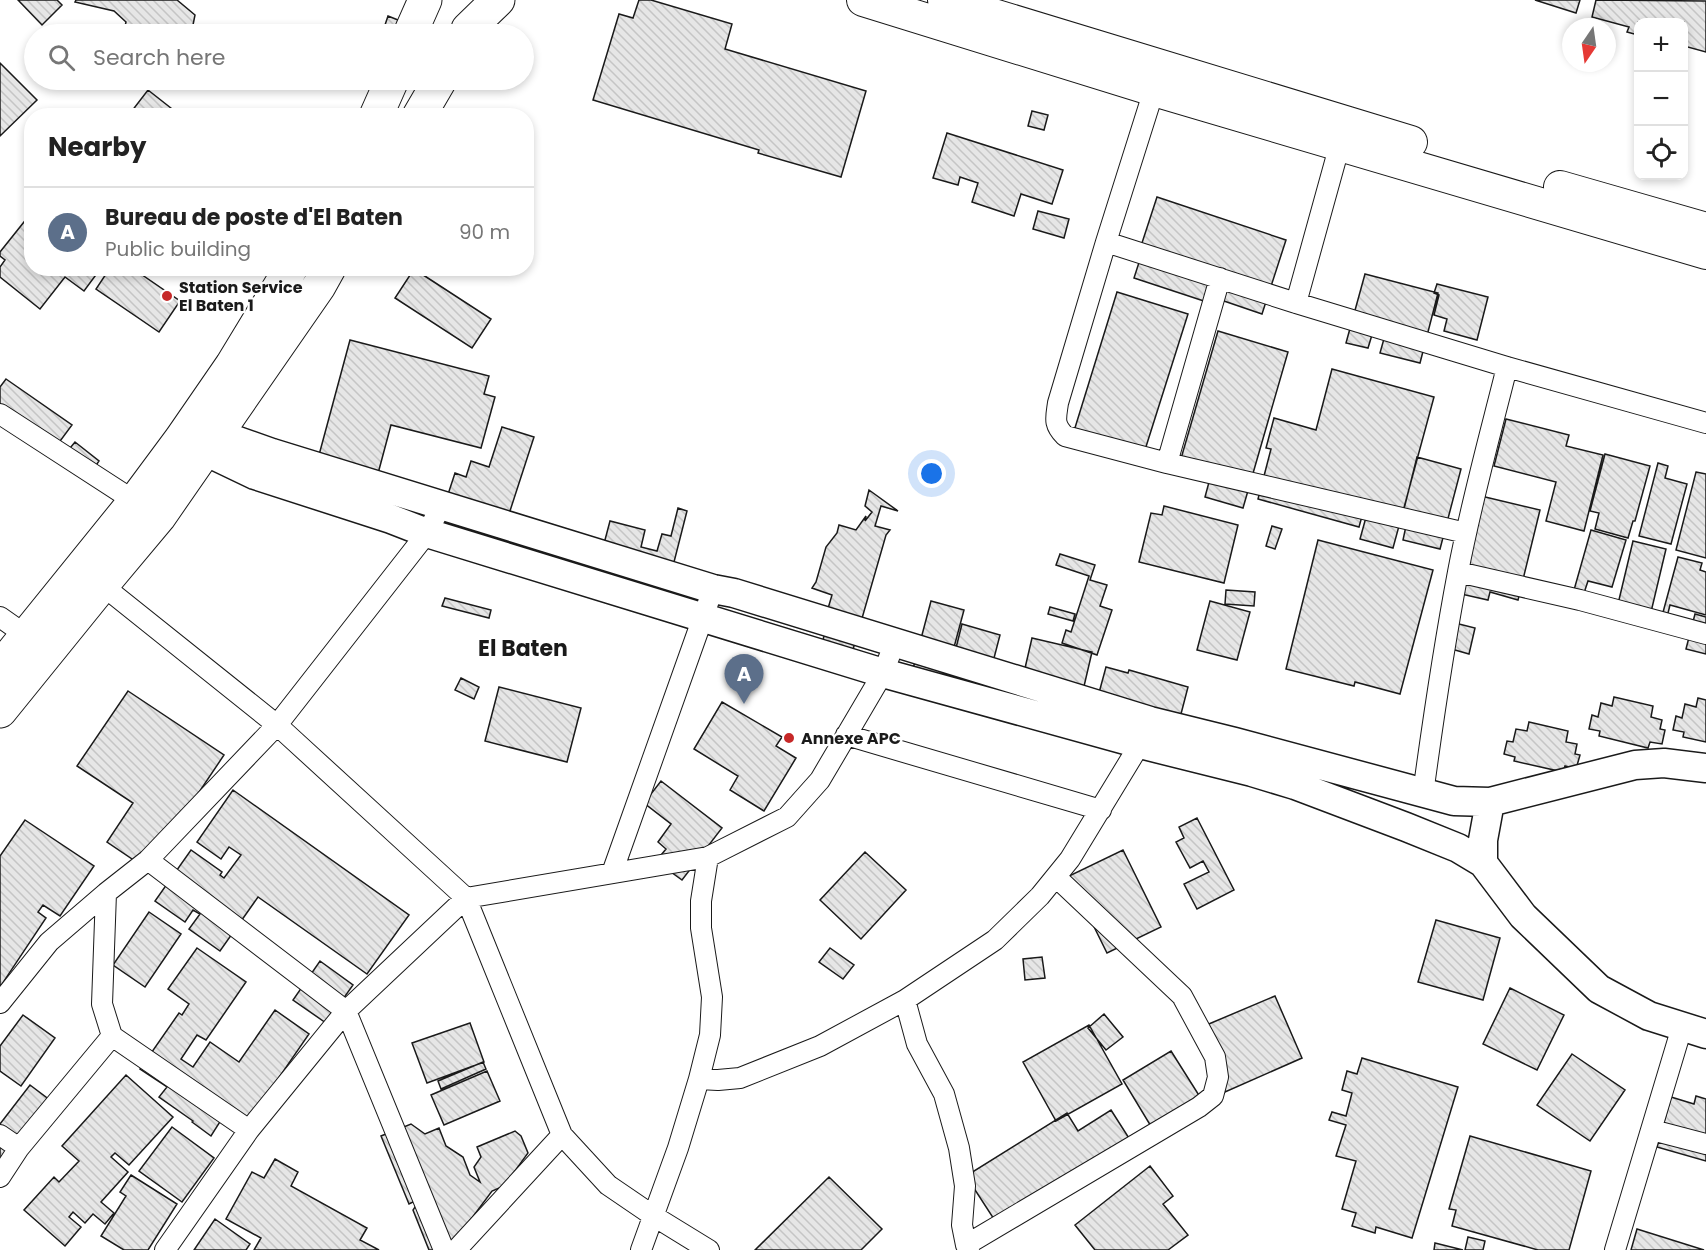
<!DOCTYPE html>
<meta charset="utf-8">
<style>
:root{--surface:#fff;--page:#f2f2f2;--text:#222;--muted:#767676;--line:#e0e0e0;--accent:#b45309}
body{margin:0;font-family:Poppins,sans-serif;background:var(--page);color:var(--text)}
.controls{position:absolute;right:18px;top:18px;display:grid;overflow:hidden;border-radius:12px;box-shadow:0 3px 9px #0003}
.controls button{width:54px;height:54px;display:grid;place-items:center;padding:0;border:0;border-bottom:2px solid var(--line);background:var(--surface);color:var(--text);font:30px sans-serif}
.compass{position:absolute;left:1562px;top:18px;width:54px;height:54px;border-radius:50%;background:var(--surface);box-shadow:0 3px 9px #0003;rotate:193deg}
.you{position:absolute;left:932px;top:474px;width:21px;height:21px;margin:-15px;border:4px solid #fff;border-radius:50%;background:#1a73e8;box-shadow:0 0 0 9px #1a73e833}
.badge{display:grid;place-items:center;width:39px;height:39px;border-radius:50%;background:var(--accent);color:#fff;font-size:20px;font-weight:700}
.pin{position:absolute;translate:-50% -50px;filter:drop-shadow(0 2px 3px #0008)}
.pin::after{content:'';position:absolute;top:32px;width:21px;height:18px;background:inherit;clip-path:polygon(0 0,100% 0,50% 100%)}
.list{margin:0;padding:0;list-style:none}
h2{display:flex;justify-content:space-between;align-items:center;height:78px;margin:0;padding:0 24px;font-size:26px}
h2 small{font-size:20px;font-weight:400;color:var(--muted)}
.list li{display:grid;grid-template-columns:39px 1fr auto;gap:18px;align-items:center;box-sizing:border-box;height:90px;padding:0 24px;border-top:2px solid var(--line)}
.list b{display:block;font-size:22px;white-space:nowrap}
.list p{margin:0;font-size:20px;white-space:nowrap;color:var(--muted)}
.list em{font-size:20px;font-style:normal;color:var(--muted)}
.icon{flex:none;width:33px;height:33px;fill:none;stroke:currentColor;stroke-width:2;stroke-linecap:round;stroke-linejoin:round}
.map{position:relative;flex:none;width:1706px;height:1250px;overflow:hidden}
.search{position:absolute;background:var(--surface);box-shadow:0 3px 9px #0003;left:24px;top:24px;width:510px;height:66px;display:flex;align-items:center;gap:15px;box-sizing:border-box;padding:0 21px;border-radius:33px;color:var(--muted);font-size:22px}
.panel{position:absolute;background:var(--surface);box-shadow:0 3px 9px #0003;left:24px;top:108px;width:510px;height:168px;border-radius:24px}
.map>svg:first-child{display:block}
.building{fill:url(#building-back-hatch);stroke:#1a1a1a;stroke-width:1.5}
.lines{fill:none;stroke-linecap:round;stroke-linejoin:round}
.street-casing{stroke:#1a1a1a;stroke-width:22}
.secondary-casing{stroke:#1a1a1a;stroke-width:31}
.primary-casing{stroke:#1a1a1a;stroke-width:34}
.highway-casing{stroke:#1a1a1a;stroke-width:35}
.street{stroke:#fff;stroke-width:20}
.secondary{stroke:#fff;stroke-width:28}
.primary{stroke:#fff;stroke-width:32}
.highway{stroke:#fff;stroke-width:33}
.poi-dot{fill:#c62828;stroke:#fff;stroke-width:2}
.labels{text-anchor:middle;stroke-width:4.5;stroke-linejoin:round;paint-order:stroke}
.poi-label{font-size:16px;font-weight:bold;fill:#1a1a1a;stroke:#fff;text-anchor:start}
.district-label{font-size:22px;font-weight:bold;fill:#1a1a1a;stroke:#fff}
</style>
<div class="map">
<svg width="1706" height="1250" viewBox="0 0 1706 1250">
<defs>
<pattern id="building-back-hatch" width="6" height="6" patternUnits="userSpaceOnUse" patternTransform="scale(1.5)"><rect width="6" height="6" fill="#e6e6e6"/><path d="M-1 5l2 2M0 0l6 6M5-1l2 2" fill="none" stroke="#c5c5c5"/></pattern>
</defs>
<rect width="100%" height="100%" fill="#fff"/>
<path class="building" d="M18,0H57L62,5L42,25Z
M76,0H177L195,15L192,30L202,32L201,34H128L124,31L126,22L114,11L75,2Z
M639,0H651L732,24L725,49L866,91L841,177L758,153L759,150L593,100L619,14L633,18Z
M1535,0H1580L1576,13Z
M1596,0L1706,1V52L1684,46V22H1638V35L1627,32L1629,27L1592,17Z
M388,16L398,20L394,34H382Z
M0,63L37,100L0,136Z
M148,90L181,116H128Z
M1032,111L1048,115L1044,130L1028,126Z
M947,133L1063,170L1052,204L1021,194L1014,216L972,202L978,183L960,177L958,185L933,178Z
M1157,197L1286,240L1262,314L1221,300L1219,306L1134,278L1143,250L1140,249Z
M1038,211L1069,219L1064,238L1033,229Z
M32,212V268H101L84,291L65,277L40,309L0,277V267L5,260L0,256V252Z
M110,268H132L180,301L159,332L96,289Z
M414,269L491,319L472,348L395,298Z
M1365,274L1438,293L1420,363L1380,353L1387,328L1375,325L1368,348L1346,343Z
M1437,284L1488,297L1477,340L1444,331L1447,319L1434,315L1439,295L1434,293Z
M1117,292L1188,314L1144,453L1074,431Z
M1218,331L1288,352L1243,508L1205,497L1212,471L1180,462Z
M350,340L489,376L484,394L495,397L481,448L391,425L372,496L312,481Z
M1332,369L1434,397L1393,548L1360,539L1368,510L1364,509L1359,527L1258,499L1271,449L1266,448L1274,418L1316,430Z
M6,379L72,425L52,452L0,416V387Z
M1506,419L1569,435L1566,446L1603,455L1584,531L1546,521L1556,482L1494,466Z
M502,427L534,437L497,551L438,525L455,473L466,477L471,461L489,467Z
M75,442L99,461L91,473L66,453Z
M1605,454L1650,466L1635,521H1633L1628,538L1595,529L1599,513L1590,511Z
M1417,457L1461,469L1440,549L1403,540L1406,526L1400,525Z
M1658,463L1668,466L1665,478L1687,484L1671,544L1639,536Z
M1696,472L1706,474V558L1676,550Z
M869,490L898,511L881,506L875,526L890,530L886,535L852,653L822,644L824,636L805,623L827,612L832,595L812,588L816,582L826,547L837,533L839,525L856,530L866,516L865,521L872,512L865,506Z
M1481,496L1540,510L1518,600L1490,592L1488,600L1461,594Z
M1164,506L1238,525L1224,583L1139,562L1151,513L1162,515Z
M678,508L687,511L673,566H670L664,591L596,574L610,521L645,530L641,547L657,551L662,534L671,536Z
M1272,526L1282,529L1275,549L1266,546Z
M1591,530L1626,540L1612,587L1588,581L1584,593L1574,590Z
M1318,540L1433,570L1400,694L1355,682L1354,686L1286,669Z
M1633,541L1666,549L1651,612L1618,604Z
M1060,554L1095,565L1090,580L1107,585L1100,606L1112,610L1097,655L1062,643L1066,630L1071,632L1089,576L1056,565Z
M1678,557L1702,563L1700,570L1706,572V615L1670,605L1667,617L1662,616Z
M1226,590L1255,592L1254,606L1225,604Z
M445,598L491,610L489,618L442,606Z
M931,601L964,610L942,692L909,684Z
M1210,601L1250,612L1237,660L1197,650Z
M1050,607L1075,614L1073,621L1048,614Z
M1695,614L1706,617V654L1686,649Z
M1455,623L1475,628L1469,654L1448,648Z
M962,624L1000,635L987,685L949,676Z
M1032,638L1092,652L1075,725L1046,701L1019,694Z
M1106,667L1128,673L1129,670L1188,687L1175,737L1093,715Z
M461,678L479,687L474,699L455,690Z
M499,687L581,708L567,762L485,741Z
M128,691L224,755L175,828L144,867L107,842L133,803L77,766Z
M1614,697L1653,706L1651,717L1662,720L1660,729L1665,730L1662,744L1650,742L1648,748L1599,736L1600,731L1589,729L1592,715L1598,717L1601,703L1612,706Z
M1698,698L1706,700V742L1683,737L1684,732L1673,730L1676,716L1682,718L1685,704L1696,707Z
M722,702L782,737L776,746L796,758L764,811L730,790L738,776L694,749Z
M1529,722L1568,731L1566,742L1577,744L1575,754L1580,755L1576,769L1565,766L1563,772L1514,761L1515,757L1504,754L1507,741L1513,742L1516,729L1527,731Z
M661,781L722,828L682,880L656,861L666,849L658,842L671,824L644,803Z
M233,790L409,915L367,974L258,897L220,951L189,929L200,914L193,910L185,922L155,901L191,850L222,872L220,875L224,878L241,855L229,847L221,859L197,842Z
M1197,818L1234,890L1197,909L1184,884L1209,872L1203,861L1190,868L1176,842L1184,838L1179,827Z
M25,820L94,866L60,916L43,905L38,912L46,918L0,987V856Z
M1123,850L1161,927L1107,953L1069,876Z
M865,852L906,890L861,939L820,900Z
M149,912L181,934L145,987L113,965Z
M1436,920L1500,938L1483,1000L1418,982Z
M197,948L246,982L206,1040L197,1035L181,1059L193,1067L210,1042L239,1062L275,1010L309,1034L240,1134L221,1120L211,1136L192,1122L193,1121L159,1097L167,1087L140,1069L179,1013L182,1015L189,1004L168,989Z
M830,948L854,965L843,979L819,962Z
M1042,957L1045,978L1025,980L1023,959Z
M320,961L353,985L326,1023L293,1000Z
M1510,988L1564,1015L1537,1070L1483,1044Z
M1275,996L1302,1058L1225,1092L1197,1029Z
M1104,1014L1123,1037L1106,1050L1088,1028Z
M23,1015L55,1038L21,1086L0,1071V1046Z
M470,1023L484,1062L427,1083L412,1043Z
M1089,1025L1122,1084L1056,1121L1023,1062Z
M1171,1051L1207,1108L1158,1138L1123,1080Z
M1572,1054L1625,1090L1590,1141L1537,1105Z
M1362,1058L1458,1087L1412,1238L1376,1227L1375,1233L1352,1226L1356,1213L1342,1209L1356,1161L1336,1156L1346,1125L1329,1120L1332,1112L1346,1116L1352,1093L1342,1090L1347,1071L1357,1074Z
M483,1062L486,1069L441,1089L438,1081Z
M487,1071L500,1101L444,1125L431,1095Z
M126,1075L173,1117L129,1165L115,1153L111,1157L128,1172L101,1202L114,1213L105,1224L93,1214L85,1223L73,1212L69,1217L81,1227L65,1246L24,1210L54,1177L59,1182L79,1161L62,1146Z
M30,1085L59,1107L0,1179V1124Z
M1696,1096L1706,1099V1161L1657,1147L1671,1097L1694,1104Z
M1111,1110L1134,1146L1001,1230L966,1176L1067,1113L1078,1131Z
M411,1124L425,1134L439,1128L446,1146L463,1157L470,1175L480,1182L474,1167L481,1157L477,1147L515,1131L521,1136L528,1153L504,1186L492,1191L448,1250H429L413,1210L421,1198L409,1204L381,1136Z
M172,1127L214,1158L182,1202L139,1171Z
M1470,1136L1591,1171L1569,1250H1538L1452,1226L1456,1210L1449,1209Z
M275,1159L298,1172L291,1186L367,1228L360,1240L379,1250H254L261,1238L226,1219L252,1172L264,1178Z
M1150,1166L1173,1196L1163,1204L1188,1235L1168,1250H1095L1075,1225Z
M131,1175L177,1204L148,1250H124L101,1236L126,1196L120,1192Z
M829,1177L882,1229L861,1250H755Z
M215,1219L250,1244L246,1250H194Z
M1637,1229L1704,1250H1631Z
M1468,1237L1485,1241L1483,1250H1465Z
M1435,1243L1463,1250H1434Z"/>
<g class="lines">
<g class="street-casing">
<path id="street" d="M1154,90L1106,242L1058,403C1056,418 1053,424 1065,436L1167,463
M1106,242L1296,303L1507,367L1706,423
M1220,278L1167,463L1466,533
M1296,303L1340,144
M0,414L142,506
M1458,572L1580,600L1706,634
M102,585L277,725L466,898L708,857L787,817L820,780L883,673L895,642
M0,617L27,636
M846,735L1101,810
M1423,794C1433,720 1444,646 1458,572C1471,503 1490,435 1507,367
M148,860L346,1011L444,1250
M612,873L713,589
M0,1003L49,942L106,893L148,860L277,725L427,533L442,504
M112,1036L249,1130
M699,1079L710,1035L712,997L701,928V901L708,857
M1652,1130L1706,1144
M0,1135L19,1148
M0,1177L19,1148L112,1036L102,1004L106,893
M966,1245L1199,1107L1213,1096L1218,1077L1215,1057L1182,996L1056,877
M165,1250L249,1130L346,1011L466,898L562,1135L608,1185L652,1215L709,1250
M456,1250L562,1135
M641,1250L678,1148L699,1079L718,1080L740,1078L820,1046L905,1000
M969,1250L966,1245L962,1225L965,1186L959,1148L944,1094L917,1044L905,1000L995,940L1040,896L1070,859L1140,744L1145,733
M1615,1250L1682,1027"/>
</g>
<g class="secondary-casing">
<path id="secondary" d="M199,421L218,434L272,453L713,589L734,593L1150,721L1235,742L1454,801L1490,802L1635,765L1664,763L1706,768
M184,441L255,475L391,519L427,533L883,673L1140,744L1252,772L1295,785L1406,827L1458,848L1483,863L1523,916L1599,989L1649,1016L1706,1034
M1483,863V840L1490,802"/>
</g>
<g class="primary-casing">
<path id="primary" d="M863,0L1154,90L1706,253
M944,0L1411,142
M1560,187L1706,229"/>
</g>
<g class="highway-casing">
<path id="highway" d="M468,29L498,0
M410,34L425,0
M376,116L392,80
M419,116L440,80
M0,668L135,501L181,439L232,365L291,268
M0,711L102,585L159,517L319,286L329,268"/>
</g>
<use href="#street" class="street"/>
<use href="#secondary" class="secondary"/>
<use href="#primary" class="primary"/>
<use href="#highway" class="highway"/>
</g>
<g class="poi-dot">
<circle cx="167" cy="296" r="6"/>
<circle cx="789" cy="738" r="6"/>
</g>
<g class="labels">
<g class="poi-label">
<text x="179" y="293">Station Service<tspan x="179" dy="18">El Baten 1</tspan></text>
<text x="801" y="744">Annexe APC</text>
</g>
<g class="district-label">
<text x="523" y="656">El Baten</text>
</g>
</g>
</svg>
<div class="controls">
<button>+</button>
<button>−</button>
<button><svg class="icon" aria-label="locate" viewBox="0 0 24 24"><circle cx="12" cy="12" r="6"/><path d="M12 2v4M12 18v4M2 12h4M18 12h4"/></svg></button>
</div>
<svg class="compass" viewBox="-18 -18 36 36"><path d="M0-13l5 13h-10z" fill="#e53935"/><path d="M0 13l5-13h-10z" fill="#767676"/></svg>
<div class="you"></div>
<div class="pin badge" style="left:744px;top:704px;background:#5c6f8a">A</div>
<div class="search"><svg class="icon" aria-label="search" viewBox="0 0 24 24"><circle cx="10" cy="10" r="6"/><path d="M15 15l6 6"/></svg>Search here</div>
<section class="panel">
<h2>Nearby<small></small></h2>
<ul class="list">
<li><span class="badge" style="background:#5c6f8a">A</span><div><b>Bureau de poste d'El Baten</b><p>Public building</p></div><em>90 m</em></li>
</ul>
</section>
</div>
